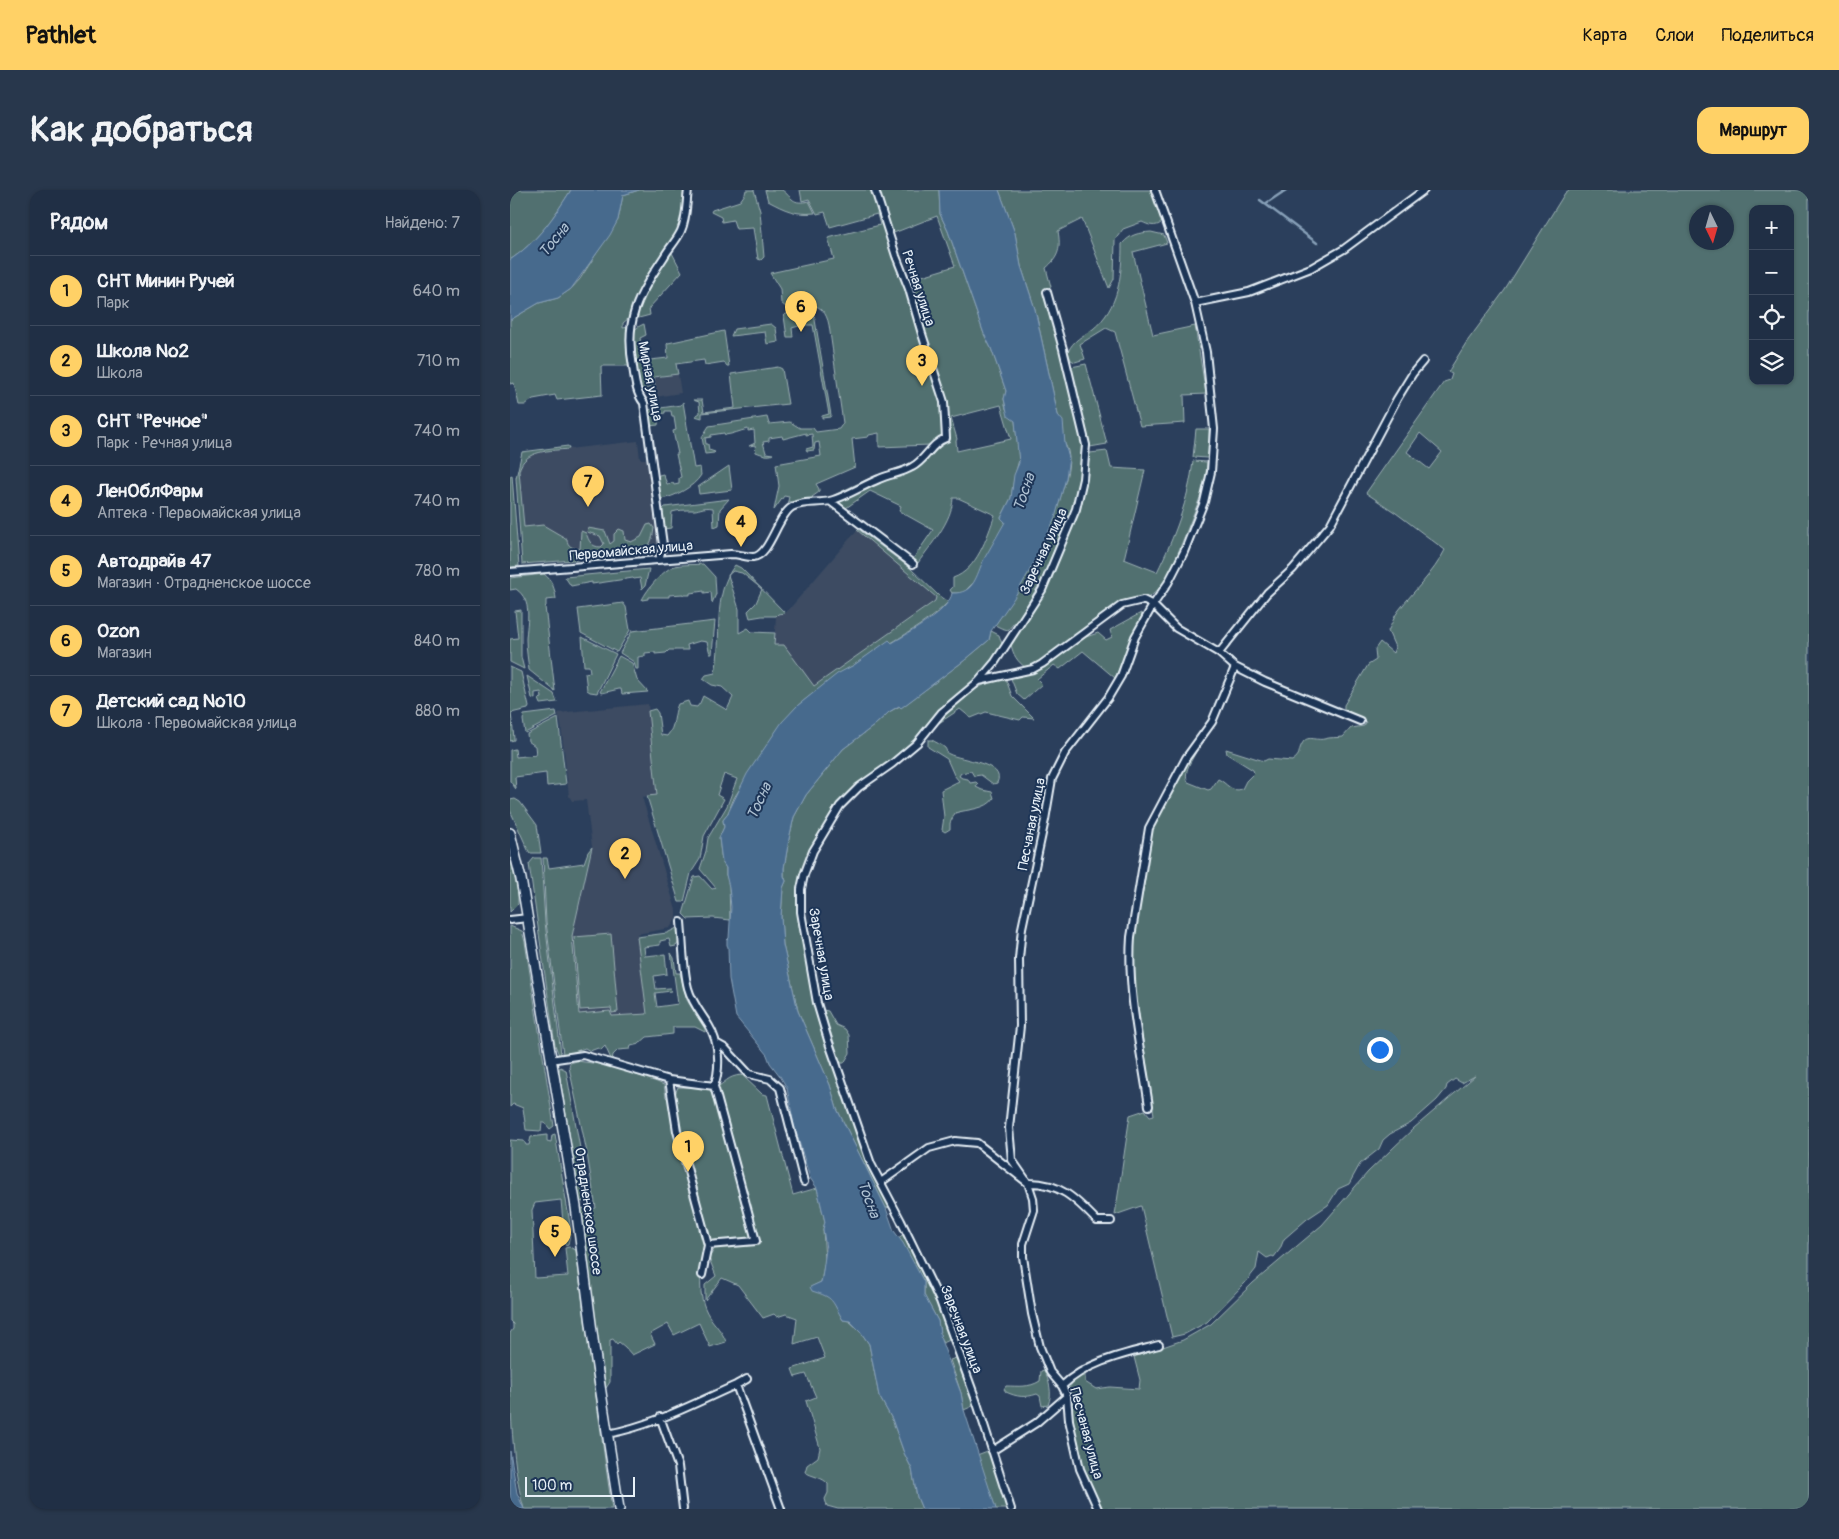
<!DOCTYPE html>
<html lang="ru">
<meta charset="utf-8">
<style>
:root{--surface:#202f45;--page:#28374c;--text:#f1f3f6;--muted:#a2a9b3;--line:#3d4a5e;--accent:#ffd166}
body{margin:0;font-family:Pangolin,sans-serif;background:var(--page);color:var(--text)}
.controls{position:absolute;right:15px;top:15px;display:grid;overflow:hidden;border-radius:10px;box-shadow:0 1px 4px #0004}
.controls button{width:45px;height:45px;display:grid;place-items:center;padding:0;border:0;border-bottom:1px solid var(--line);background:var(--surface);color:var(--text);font:25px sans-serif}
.compass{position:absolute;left:1179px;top:15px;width:45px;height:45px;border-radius:50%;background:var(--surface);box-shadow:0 1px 4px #0004;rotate:175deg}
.scale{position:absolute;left:15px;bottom:12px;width:110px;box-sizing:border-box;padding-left:5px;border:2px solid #e8f1f8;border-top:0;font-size:14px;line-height:18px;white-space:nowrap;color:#e8f1f8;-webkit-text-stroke:4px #1d3557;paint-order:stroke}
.you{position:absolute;left:869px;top:859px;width:18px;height:18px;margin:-12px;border:4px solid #fff;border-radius:50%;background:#1a73e8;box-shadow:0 0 0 8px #1a73e833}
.badge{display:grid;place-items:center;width:32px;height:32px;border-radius:50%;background:var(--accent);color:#111;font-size:16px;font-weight:700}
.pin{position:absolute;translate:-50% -41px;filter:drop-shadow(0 1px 2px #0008)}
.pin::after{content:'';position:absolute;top:26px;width:18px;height:15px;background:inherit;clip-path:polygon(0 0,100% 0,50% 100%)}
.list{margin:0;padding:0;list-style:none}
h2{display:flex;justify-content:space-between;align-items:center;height:65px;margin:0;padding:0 20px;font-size:21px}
h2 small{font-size:16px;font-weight:400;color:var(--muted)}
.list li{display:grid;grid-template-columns:32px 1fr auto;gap:15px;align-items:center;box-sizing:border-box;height:70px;padding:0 20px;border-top:1px solid var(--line)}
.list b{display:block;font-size:19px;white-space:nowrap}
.list p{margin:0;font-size:16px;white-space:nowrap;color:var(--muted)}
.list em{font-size:16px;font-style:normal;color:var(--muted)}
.icon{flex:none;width:28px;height:28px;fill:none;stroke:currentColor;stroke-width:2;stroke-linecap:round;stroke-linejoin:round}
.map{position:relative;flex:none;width:1299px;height:1319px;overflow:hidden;border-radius:15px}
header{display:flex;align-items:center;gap:30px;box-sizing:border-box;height:70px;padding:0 25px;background:var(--accent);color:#111}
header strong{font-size:24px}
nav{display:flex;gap:28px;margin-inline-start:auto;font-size:18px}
.intro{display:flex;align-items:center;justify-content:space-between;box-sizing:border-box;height:120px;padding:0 30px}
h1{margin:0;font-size:35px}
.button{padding:12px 22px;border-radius:15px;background:var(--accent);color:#111;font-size:18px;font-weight:700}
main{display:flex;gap:30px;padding:0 30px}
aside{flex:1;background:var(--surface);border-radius:15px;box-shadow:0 1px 4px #0004}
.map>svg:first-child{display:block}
.built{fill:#3c4b62}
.green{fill:#51706f;stroke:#9cb0b4;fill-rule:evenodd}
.water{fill:#466a8d;stroke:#87a0b8}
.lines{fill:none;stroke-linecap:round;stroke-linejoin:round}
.stream{stroke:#87a0b8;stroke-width:2.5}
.street-casing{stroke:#e8f1f8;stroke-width:10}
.secondary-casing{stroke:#e8f1f8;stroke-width:12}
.street{stroke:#1d3557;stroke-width:6}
.secondary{stroke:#1d3557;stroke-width:9}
.labels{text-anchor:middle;stroke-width:4;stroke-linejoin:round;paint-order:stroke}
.street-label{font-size:14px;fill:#e8f1f8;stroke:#1d3557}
.water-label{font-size:15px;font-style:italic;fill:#afc2d3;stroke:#1d3557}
</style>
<header>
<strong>Pathlet</strong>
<nav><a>Карта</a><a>Слои</a><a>Поделиться</a></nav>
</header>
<div class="intro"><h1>Как добраться</h1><a class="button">Маршрут</a></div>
<main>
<aside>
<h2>Рядом<small>Найдено: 7</small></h2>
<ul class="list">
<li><span class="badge">1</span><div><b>СНТ Минин Ручей</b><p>Парк</p></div><em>640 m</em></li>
<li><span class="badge">2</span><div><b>Школа №2</b><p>Школа</p></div><em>710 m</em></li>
<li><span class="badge">3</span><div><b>СНТ &quot;Речное&quot;</b><p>Парк · Речная улица</p></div><em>740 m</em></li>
<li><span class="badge">4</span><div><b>ЛенОблФарм</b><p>Аптека · Первомайская улица</p></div><em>740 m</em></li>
<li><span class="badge">5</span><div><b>Автодрайв 47</b><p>Магазин · Отрадненское шоссе</p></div><em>780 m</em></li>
<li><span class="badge">6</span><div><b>Ozon</b><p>Магазин</p></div><em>840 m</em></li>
<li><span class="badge">7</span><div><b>Детский сад №10</b><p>Школа · Первомайская улица</p></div><em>880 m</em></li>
</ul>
</aside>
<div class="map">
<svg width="1299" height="1319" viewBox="0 0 1299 1319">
<rect width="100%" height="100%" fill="#2b3f5c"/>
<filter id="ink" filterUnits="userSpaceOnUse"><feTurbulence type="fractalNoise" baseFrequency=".02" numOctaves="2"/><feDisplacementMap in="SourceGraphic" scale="10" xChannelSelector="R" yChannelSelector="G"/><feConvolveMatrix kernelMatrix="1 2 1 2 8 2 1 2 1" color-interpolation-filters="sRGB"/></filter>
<g filter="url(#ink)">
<path class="built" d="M168,184L171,203L139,208L138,198L146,197L144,188Z
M128,251L130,269H136L149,348L147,358L56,366L14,337L9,281L10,275L23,263Z
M347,340L426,407L425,411L304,496L274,455L264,456L266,426L268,424L275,423L281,417Z
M138,514L147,605L132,607L166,720V729L160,738L127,744L138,824L101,826L100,821L68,824L62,746L82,657L76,610L62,611L59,606L51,535L48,523Z"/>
<path class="green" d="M0,0H61C44,27 27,52 0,70Z
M129,0H175L172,34L131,96L119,128L113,133V138L119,137L121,176H91L92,205L47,210L45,205L23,209L15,215H9L4,193L0,194V130L29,113L48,108L61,99L70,89L108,30L113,5Z
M236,0H244L250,21L254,67L251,70L248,69L243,38L226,39L223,30L212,32L211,27L201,22L202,20L230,11L235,4Z
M255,0H272C283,8 282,15 299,11L305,23C285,25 275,20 258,11Z
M290,0H429L430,24L438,41L474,144L481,158L496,201L494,209L496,219L505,231L509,270L504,288L501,308L491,328L496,332L474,371L467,389L453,403H442L440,400L443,397V388C467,380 477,347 485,325L448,308H443C442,332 421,354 408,373L403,369L423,340L389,321L391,316L360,301L336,318L322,306C337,299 352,291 368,285C390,277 406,275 420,255L369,257V243L359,245L358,247L342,249L345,277L306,294L309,299V302L302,307L303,308L280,312L278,311L279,307L274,306L264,320L269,296L266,274L311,266L309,252L305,253L304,260L297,261L296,259L303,257L302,244L296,245V243L273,249L272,246L259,248V251L253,252L256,263L263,264C259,267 251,264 246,262L245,255L239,256L245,253L244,240L238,241V239C229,241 224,244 215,245L214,243L201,245V247L195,248L196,254H198L199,260L205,262L204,263L195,264L192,247L199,236L257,227L259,234L280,232L290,238H303L306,242L329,239L333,233L319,135C314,110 296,113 277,118L271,113L270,99L260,83L324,69L318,48L370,35L367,24L320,37L315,22L307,24L299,9L292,11ZM427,26L445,76L399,90L381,44ZM491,215L501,249L447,261L446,251L447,249L441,228Z
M489,0H641L652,32C646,38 638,35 632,32L613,39L605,50L604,89L599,98L572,29L548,41C551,58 549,67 536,78L541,97L533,100L551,161L573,255L570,290L563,321L553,337L534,386L510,426L498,440L491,438L485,435C514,393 539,351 552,302C556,290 561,273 558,261C557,258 556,256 555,254C552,242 556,235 548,225L525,119L511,76L505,43Z
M1059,0H1299V1319H592L572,1276L561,1230L562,1213L558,1199L567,1187L575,1181V1192L586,1199L600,1197L629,1199L630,1190L624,1167L673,1150L701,1134L743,1093L812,1035L858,982L904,938L965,886L952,893L945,889L937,895L936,899L927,910L901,933L880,944L873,950L869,959L850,974L839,994L828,999L818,1015L797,1029L774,1049L770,1059L764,1067L762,1066L757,1068L749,1062L746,1079L735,1093L697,1132L675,1144L662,1147L631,1016L605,1025L620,925L635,920L640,926L644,925L622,775V747L641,640L673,574L688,557C685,567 672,580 678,592L698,600L701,599L708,589C717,593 721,603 732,599L736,591L744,583L743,580L717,564L716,559L754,571L758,569L782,571C792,564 787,563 792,554C797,544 806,551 814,549C821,547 826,548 833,547L841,538L854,536L856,532L834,519V515L858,475L866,470L865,459L870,452L883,463L885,457L878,441C882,434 884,426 889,420C905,399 923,384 935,360L886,323L856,303L934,192L940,190L942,184L938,182L956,153L995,100L1055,3ZM1243,19H1280V191H1243ZM1186,22H1216V52H1186ZM910,243L932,262L919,279L897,262Z
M641,42L654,45L657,53L623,62L643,145L685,136L696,204L674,205L675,233L630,236L605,142L596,138L570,154L575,169L565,172L561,170L558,162C563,150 573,146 583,139C609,118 612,85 612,54C621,44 628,43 641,42Z
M161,61L172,82L139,118L140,125L125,129L129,112Z
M296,120L301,121L304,124L321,225L320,227L312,228V226L319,224L303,135H292L282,138L283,147H277L274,126L276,124Z
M134,134L136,145L130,148L133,167L140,170L158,168L157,154L158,153L214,141L219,176H217L214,172L195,175L194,170L166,174L168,184L144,187L145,197L130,199L123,171C132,156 111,143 134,134Z
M261,134L266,138L268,152L257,154L255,142L221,146L224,139Z
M576,174L597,254L580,257L563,196L561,177Z
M268,177L272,179L278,214L192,223V228L185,226L190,223L189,212L183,210H192L194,222L225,218L221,184Z
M173,212L184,278L190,277L191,285C184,297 164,307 151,309L147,288L149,285L153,284L157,294L163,293L164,295L169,294V288L171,287L166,264H168L163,241L166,240L164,227H162L161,221H155V223L149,224L148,235L139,236L137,220L171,215Z
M686,239H699V265L697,268L683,267Z
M58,256L59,259C41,261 14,259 9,281L14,337L33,335L57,349C57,356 63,359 70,359L71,341L76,343C79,351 81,357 91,357L94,354L90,346L77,342L78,338L95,341L100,354L104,351V344L109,339L114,341L115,350L121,352L131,347L137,335L141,334L144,338C141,366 130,357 109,366L104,361L98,367L91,371L76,369L12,374L6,288L12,262Z
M597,261L601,278L635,280L614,369L647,382C664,348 679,309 683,271L697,272L695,295L660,383L650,398L640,407L615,412L584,431L532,471L516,478C507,471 503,465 501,454C522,410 550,369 568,323C575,304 577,283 580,263Z
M219,276L222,300L189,304L188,297Z
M2,285L9,376L0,377V286Z
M219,309L210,319L209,335L204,337L203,318C192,316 189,321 181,320C174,320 169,320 162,322L161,338L154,339L152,320L155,317Z
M348,339L400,378L429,406L438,412C422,429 401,441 381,453L379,451L344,475L327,485L287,516L267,540L224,608L217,625L213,630L214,637L209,648L212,672L216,678V685L219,693L220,730L203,728L178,729L173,724L184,687L190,686L202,699L206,698L190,679L196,661L198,648L217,616L227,589L214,584L207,605L214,609L194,646L190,669L181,683L174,712H169L137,606L147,605L138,521L145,519L148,523L151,545L157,546C166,536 163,525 168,514L178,511L180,516L187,517L190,513L193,506L217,520L223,507L212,497L202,495L193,489L196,485L205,483C213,448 201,406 225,375L231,378L275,423L268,424L266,426H252L240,428L238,421L246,413L252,399L232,383L223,381L218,385L229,419V443L238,438L242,442L265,443L264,455H274L304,496L425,411L426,407L347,340Z
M193,374L205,387L206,404L202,413L201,402L194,403V401L180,403V405H173V404L159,405V407H138V409L132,410C137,399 154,379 165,376C174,374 184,375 193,374Z
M139,379L135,396L132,399L130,388L124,389L123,388L82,394V392L61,396L55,387Z
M34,384C42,390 45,399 46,409L36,410V416L35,417L45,501L19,480C18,470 16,460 16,449C17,431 23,411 6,399L0,400V388Z
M113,413L116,417L120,440L107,462L71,443L68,419Z
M11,420V467L14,479L0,472V449L8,448L5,421Z
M631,423L632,426L605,488L573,461L550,479L544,475L527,489L532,494L514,510L507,504L500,486L533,477L573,448L588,443L596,450L602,447L600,440Z
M205,431L202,464H200L197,452L190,451L177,455L178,460H159L156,463L145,464V462L135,463V466L128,467V479H126L124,472L110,463L122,441Z
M481,441L489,445L492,454L481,472L466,489L441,510L426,525L402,555L327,613L301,660L289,705L288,725L306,819L320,866L381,1017L376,1018L327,919L320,895L288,821L273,755L271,727L273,698L276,691L274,686V678L279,649L284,627L296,605L333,559L365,535L379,522L390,516L392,517L455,470L479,450Z
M72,447L106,464L87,503L80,502L77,500L75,483L80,482L79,476H74Z
M109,466L122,473L127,490L138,502L112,504L111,499H109L92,503L90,502Z
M0,477L11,482L19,517L18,519L1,523L4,548V550L0,551Z
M17,486L44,504L47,512L31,514L29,509L32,508L31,502L25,503V509L22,508Z
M495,487L502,506L524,528L513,527L510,530L476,522L461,528L450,519L429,533C447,510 466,495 495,487Z
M46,521L47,526L15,543L13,530L14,525Z
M48,528L56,594L37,596L36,583L5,587L6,599L0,591V560L5,559L6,567L26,565L25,556L18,551L17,544Z
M418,550H422C425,552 432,555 435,558C439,564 433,561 439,564C450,570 497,573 487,593L483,594L471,585L464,586L461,581L451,583L449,586L452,588L458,589L460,593L466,592L468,594L466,597L472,600L482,602L484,608C477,620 457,619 445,623L440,633V639L435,642L432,640L434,627L431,600L449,591L444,585L437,569L418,557Z
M5,609L10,612L27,635L31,663H20L18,660L0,620V610Z
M82,657L62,746L69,824L100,821L102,826L137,824L127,747L157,743L167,738L169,740L170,751L166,756L161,757L159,749L150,751V755L134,757L135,766L155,764L157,784L144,786L146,799L160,798L161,801L145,803L147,817L168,814L161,763L164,768L166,783H170L177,810L195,839V842L185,837H163V844L137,847L129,854L121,856L120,859L108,860L103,865L102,870L108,873L102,871L95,856L91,860L88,858L80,861L75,858L58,864H53L36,732L33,668H37L39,678L74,673L78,662Z
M0,666L8,704V714L0,722Z
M24,668H31L35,732L51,864L49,865L45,855L19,674Z
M0,736L12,741L15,752L44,936L40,939L35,933H32L31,941L16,940L13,918L3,914L0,917Z
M101,744L108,822L102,823L101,818L70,820L64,747Z
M313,820L318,821L326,835L335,839L339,845L340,863L334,873H331Z
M67,871L97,875L147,892L154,895L156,907L159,910L163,909L168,897L204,898C216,894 216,886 232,885L252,904L257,905L283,1005L307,998L315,1032L313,1039L315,1070L311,1092L301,1097L322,1109L333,1130L339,1131L350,1141L359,1154L369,1206L382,1229L394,1263L402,1279L407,1307L412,1319H328L317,1316L315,1309L318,1303V1294C313,1287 302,1287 295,1282L297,1275L308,1267L310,1258L296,1211L306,1207L296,1184L285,1187L282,1179L315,1168L307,1147L284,1154L287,1128L276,1124L267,1127L264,1124L253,1128L228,1095L212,1088L195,1110V1095L206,1086L199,1068L205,1058H195C191,1081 186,1105 199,1126C204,1134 213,1142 216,1152L200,1157L189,1133L164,1145L158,1134L140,1144L145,1154L122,1165L115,1157L109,1152L107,1154L103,1149L100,1150V1192L96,1198L77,1086L70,1025L72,1018L78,1020L86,1018L76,958L59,877L60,873Z
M50,877L56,880L78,1003V1011L74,1012L70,1011L49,882Z
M45,944L61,1040L58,1054L55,1055L51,1010L25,1013L22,1020L25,1088L58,1086L55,1058L59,1057L66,1060L75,1131L102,1319H14C0,1270 0,1197 0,1143L3,1139V1134L0,1131V950L14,951L16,955H19L21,947L37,945V951L41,952L42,945Z
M394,1044L419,1093L442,1149L433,1153L431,1150L428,1131L414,1105V1092L388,1048Z
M449,1167L465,1215L454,1220L451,1203L440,1170Z
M534,1180C539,1191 543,1203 538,1215L532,1216L530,1206L527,1204C515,1208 507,1207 496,1202L494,1199L496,1196C508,1196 519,1198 530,1191L531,1181Z
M480,1260L499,1319H486L467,1265Z"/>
<path class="water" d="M61,0H129L113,5L108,30L100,45L61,99L48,108L29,113L0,130V70C27,52 44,27 61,0Z
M429,0H489L505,43L511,76L525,119L548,225L553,231L555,254L559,268L556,288L545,328L524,373L504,408L481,441L479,450L455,470L391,518L389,516L379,522L365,535L333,559L296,605L284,627L279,649L274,678V686L276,691L273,698L271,727L273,755L288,821L320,895L327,919L376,1018L384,1041L393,1053L414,1092V1105L428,1131L431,1150L451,1203L454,1220L486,1319H412L407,1307L402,1279L394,1263L382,1229L369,1206L359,1154L350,1141L340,1131L333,1130C321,1110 325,1108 302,1101L300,1097L311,1092L312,1088L316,1059L313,1039L315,1032L307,998L300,988L284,935L277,898L270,886L260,873L257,865L226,827L219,789L218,757L217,755V750L219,748L221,717L219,697L216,685V678L212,672L209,648L214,637L213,630L217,625L237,584L272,532L287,516L327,484L344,475L379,450L382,453C398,443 439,422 442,403C465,404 466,385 474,369C481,357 488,344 495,332L491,328L501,308L504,285L509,273L505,231L498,226L494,209L496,201L481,158L474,144L438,41L430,24Z
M0,1261L7,1303L14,1319H0Z"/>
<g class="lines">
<path class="stream" d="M750,10L807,53
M755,14L776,0"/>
<g class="street-casing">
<path id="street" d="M685,113L739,102L801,78L834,59L914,0
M320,311L403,374
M149,370L153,355L134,213C126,203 125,190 123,177C114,129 128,106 154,67C159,58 167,50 171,41C177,28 176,14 178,0
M0,382L221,364C228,364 236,367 243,367C260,366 267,326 282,317C294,310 308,314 320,311C336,307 354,295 369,289C380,284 392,283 402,277C416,270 421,253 436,248L434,212L412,144L399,99L386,66L365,0
M709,463L757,403L783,379L820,335L887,209L903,183L913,171
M469,491L523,479L532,474L612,415L633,410L643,415L666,438L709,463L725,477L755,492L850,531
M0,730L18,728
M171,732C173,753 173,779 178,798C182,813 191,823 199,836C209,852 211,878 204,896L246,1051L198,1055L192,1085
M206,853L215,858L239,884L260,889L270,898L294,992
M40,870L73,865L159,890L204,896
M159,890L167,941L198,1055
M639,916C631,861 617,803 621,747L639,638L676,568L702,532L725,477
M371,992L419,958L445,951L467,953L518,993C549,992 566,1009 587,1031H601
M226,1195L271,1319
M552,1196C578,1171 615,1164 649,1155
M150,1227L168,1276L173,1319
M97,1244C142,1236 185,1213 226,1195L237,1189
M482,1261L526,1233L557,1206
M501,1319L466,1210L430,1111L391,1031L361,974L318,850L307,813L291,722V699L294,685L303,661L330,616L349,597L382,574L407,553L432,522L469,491L485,472L532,400L566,319L573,289L576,255L553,159L537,102
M588,1319L570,1279L559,1230L557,1206L552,1196L540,1182L530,1157L522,1124L513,1067V1054L524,1020L523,1008L518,993L502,970L499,938L510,836L509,769L512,738L535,630L542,589L555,563L598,508L611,486L625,447L643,415L658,393L674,362L694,312L701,282L704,239L696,162L685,113L645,0"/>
</g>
<g class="secondary-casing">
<path id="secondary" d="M0,643L11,689L66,1017L84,1157L109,1319"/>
</g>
<use href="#street" class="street"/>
<use href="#secondary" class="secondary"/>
</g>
</g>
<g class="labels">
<g class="street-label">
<text transform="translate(409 98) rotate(72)" y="5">Речная улица</text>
<text transform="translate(141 191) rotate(79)" y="5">Мирная улица</text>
<text transform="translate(121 360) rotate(-5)" y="5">Первомайская улица</text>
<text transform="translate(533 361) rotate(-65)" y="5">Заречная улица</text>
<text transform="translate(521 634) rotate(-79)" y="5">Песчаная улица</text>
<text transform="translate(312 764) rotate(80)" y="5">Заречная улица</text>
<text transform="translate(79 1021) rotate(82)" y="5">Отрадненское шоссе</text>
<text transform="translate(452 1139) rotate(69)" y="5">Заречная улица</text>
<text transform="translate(577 1243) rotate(75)" y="5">Песчаная улица</text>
</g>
<g class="water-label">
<text transform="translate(44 50) rotate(-51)" y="5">Тосна</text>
<text transform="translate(514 302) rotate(-71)" y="5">Тосна</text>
<text transform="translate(249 611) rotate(-65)" y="5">Тосна</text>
<text transform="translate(359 1009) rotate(70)" y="5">Тосна</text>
</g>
</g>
</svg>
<div class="controls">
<button>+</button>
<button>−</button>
<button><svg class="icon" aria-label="locate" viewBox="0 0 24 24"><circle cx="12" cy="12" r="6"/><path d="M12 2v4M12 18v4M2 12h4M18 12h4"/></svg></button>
<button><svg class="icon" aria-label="layers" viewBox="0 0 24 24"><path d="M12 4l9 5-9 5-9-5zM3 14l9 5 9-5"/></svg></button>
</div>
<svg class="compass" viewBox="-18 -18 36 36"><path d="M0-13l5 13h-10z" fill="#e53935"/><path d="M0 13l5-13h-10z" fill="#a2a9b3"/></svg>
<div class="scale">100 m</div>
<div class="you"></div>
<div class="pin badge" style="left:178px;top:982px">1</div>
<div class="pin badge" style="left:115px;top:689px">2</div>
<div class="pin badge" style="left:412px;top:196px">3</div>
<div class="pin badge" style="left:231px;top:357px">4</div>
<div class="pin badge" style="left:45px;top:1067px">5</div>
<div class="pin badge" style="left:291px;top:142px">6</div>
<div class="pin badge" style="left:78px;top:317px">7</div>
</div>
</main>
